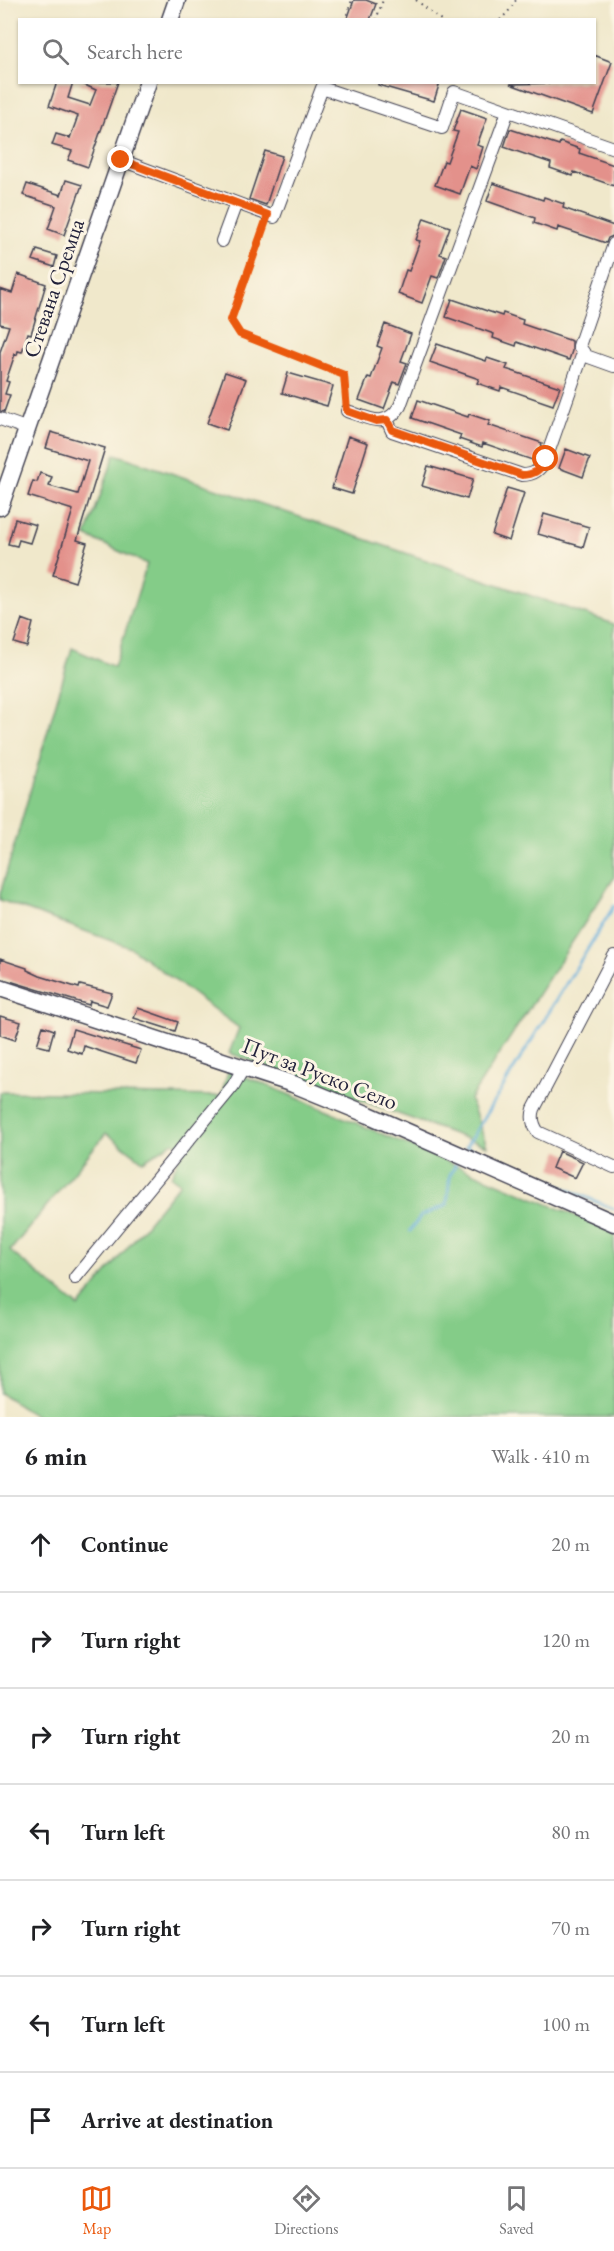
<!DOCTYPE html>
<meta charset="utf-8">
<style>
:root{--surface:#fff;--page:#f6f6f6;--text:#202124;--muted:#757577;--line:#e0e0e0;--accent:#ea580c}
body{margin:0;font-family:"EB Garamond",serif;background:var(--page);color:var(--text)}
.stop{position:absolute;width:18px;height:18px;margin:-14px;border:4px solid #ea580c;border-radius:50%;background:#fff}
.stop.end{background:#ea580c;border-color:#fff;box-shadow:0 2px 6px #0008}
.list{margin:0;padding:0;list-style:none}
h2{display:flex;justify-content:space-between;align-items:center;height:78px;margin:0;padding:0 24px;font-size:26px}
h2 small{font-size:20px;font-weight:400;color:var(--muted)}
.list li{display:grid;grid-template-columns:39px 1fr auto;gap:18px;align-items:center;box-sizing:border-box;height:96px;padding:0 24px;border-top:2px solid var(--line)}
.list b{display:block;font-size:22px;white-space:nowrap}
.list em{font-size:20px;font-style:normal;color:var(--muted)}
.icon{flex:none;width:33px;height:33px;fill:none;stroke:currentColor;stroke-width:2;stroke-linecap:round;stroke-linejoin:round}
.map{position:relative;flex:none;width:614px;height:1417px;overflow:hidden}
.search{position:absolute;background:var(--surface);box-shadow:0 2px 4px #0004;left:18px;right:18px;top:18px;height:66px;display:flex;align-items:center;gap:15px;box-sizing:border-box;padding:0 21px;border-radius:0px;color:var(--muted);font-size:22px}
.sheet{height:750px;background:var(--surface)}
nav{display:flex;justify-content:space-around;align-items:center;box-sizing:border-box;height:84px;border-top:2px solid var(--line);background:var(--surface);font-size:16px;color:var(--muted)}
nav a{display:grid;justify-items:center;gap:3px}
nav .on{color:var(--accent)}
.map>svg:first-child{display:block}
.green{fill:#84cc88;stroke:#537762;stroke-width:1.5;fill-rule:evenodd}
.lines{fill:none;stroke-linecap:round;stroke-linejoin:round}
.stream{stroke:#62adda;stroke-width:3}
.building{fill:#e3918b}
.minor-casing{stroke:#414051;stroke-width:14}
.major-casing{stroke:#414051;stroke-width:19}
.path{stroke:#414051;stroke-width:2;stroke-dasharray:1.5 4.5;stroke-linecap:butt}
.minor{stroke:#fff;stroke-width:12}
.major{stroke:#fff;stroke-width:16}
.route{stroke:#ea580c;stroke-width:8}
.labels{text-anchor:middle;stroke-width:6;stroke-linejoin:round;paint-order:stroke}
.street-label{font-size:22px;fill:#22223b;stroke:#fcf5e5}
</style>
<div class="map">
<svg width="614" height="1417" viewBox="0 0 614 1417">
<rect width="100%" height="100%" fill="#fcf5e5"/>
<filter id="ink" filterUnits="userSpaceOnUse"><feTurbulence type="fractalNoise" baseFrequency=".0167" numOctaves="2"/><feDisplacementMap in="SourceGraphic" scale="12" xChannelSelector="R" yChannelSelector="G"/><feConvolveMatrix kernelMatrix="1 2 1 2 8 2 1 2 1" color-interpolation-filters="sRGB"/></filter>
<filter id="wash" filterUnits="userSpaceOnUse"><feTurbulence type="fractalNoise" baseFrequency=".008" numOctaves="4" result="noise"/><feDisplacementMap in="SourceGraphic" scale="24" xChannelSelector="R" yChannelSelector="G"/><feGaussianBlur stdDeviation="1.35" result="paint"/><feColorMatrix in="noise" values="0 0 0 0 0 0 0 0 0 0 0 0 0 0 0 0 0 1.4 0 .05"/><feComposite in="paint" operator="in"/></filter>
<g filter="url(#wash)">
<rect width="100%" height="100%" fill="#f0e8cb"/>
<path class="green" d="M115,454L614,624V878L470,1099L487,1146L229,1053L239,1028L131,948L0,900V894L72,648L114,667L147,564L86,536Z
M228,1071L257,1081L614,1232V1417H38L0,1393V1092L221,1096ZM106,1133L143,1161L173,1142L184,1147L171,1176L180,1183L79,1307L10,1251Z"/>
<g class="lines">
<path class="stream" d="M614,906L466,1147L614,1209
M410,1231L421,1216L447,1205L450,1175L456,1164"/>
</g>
<g id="blocks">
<path class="building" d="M354,0H366L376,4L370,20H347Z
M594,55L612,62L593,114L510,84L594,82Z
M57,82H73L68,98L90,105L96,90L78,82H118L88,167L68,160L72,151L52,145L56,134L70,138L78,116L49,106Z
M378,82H440L434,101L378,85Z
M461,109L487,118L477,145L483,147L476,169L470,166L460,194L435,185L444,161L447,162L458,132L453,131Z
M510,129L559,145L560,142L580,149L579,153L614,165V186L574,172L573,176L550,168L551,163L504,147Z
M265,151L282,156L266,205L249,199Z
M66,180L82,185L64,235L48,229L56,206L23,195L27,184L61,195Z
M493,183L543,200L544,197L564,204L563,208L614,226L613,236L608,238L606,243L558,227L557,231L534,223L535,218L487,201Z
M424,218L450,227L440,254L446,256L438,278L432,276L422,303L398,294L406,270L409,271L420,241L416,240Z
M37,250L57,256L54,267L33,260Z
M18,274L46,284L31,334L28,333L22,352L18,351L17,355L15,354L6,381L9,382L5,394L10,395L4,412L0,411V352L9,326L0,324V289L12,293Z
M452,299L502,316L503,313L523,320L522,324L572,341V351L569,360L517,342L516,346L493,338L494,334L446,317Z
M385,324L411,334L401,361L407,363L399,384L394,382L384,409L359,400L368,377L371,378L382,348L377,346Z
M437,344L486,361L487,358L508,365L506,369L560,387L553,405L501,387L500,391L477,383L479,379L430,362Z
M225,372L246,379L227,430L207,423Z
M288,373L333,386L327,406L282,393Z
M418,400L468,417L469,414L490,421L488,425L542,443L536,460L535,461L483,443L482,447L459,439L461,435L412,418Z
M51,432L105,448L77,540L87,543L75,582L53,575L73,510L28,496L33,481L37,482L40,473L52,477L49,486L78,494L88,461L46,448Z
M348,436L368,443L352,494L332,488Z
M566,449L590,458L583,477L559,468Z
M428,466L473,479L467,499L422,486Z
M507,488L524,493L509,541L492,535Z
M544,514L589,527L583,547L538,534Z
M15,519L36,525L30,543L19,540L17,546L8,544Z
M22,619L33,623L27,647L14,643Z
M0,959L27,968V970L40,976L79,988L80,985L112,993L107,1006L90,1001L89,1005L0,978Z
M138,1008L178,1022L175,1031L134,1018Z
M0,1016L21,1022L15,1040L0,1035Z
M43,1026L54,1030L49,1048L37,1045Z
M73,1029L141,1050L136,1063L84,1046L82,1054L67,1049Z
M559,1151L583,1162L575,1178L552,1168Z"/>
</g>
</g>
<g filter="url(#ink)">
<use href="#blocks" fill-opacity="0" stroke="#414051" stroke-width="1.5"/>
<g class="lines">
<g class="minor-casing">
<path id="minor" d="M121,160L274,217L322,88L442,128L454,92L614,148
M222,241L236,203
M614,244L579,346L586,356L614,366
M347,411C369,418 385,430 400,406L508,111
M0,419L28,429
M387,420L392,431L522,475C534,475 540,470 546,459L583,353
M614,956L534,1109C531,1118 533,1125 538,1132L614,1167
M75,1278L233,1086L244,1067"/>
</g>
<g class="major-casing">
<path id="major" d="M170,20L177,0
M0,507L148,82
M0,988L293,1084L369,1115L614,1223"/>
</g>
<path class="path" d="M416,0L441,20
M345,20L352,0
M376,20L383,0
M500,20L508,12L516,0
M264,226L231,320L240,334L344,375L346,400"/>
<use href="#minor" class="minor"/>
<use href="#major" class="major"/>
</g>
</g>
<g class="lines" filter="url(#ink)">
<path class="route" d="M121,160L268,215L231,320L240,334L344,375L347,411L376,421L387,420L392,430L522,475C535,475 540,470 546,459"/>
</g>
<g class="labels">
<g class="street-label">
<text transform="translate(53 288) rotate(-71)" y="8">Стевана Сремца</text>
<text transform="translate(320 1073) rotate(21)" y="8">Пут за Руско Село</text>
</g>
</g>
</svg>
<div class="stop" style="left:546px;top:459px"></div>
<div class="stop end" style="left:121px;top:160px"></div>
<div class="search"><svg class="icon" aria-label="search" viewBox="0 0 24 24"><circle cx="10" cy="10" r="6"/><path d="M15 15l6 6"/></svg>Search here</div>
</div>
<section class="sheet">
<h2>6 min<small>Walk · 410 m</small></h2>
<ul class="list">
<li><svg class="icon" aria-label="ahead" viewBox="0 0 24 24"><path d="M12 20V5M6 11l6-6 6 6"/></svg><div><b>Continue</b></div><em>20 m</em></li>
<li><svg class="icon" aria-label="right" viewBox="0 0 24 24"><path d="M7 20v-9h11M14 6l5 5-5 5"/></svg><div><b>Turn right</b></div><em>120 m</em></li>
<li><svg class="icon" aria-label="right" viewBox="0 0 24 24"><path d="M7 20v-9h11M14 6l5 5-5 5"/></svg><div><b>Turn right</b></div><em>20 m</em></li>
<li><svg class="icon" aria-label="left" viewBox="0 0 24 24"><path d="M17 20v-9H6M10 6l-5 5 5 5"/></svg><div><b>Turn left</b></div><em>80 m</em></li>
<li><svg class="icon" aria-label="right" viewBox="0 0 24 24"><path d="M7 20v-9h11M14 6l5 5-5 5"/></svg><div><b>Turn right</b></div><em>70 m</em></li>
<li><svg class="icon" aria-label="left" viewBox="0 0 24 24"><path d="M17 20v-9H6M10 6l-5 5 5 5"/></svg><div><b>Turn left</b></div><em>100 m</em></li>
<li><svg class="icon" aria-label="arrive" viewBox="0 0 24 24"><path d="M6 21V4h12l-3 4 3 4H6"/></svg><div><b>Arrive at destination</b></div></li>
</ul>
</section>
<nav>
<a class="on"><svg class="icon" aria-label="map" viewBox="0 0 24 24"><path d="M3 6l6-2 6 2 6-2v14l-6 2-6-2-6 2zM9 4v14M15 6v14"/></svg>Map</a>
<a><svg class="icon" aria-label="directions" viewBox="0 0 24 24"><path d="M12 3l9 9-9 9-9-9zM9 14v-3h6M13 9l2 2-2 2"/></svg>Directions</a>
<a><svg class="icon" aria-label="saved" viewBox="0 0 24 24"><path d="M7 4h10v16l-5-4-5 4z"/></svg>Saved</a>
</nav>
